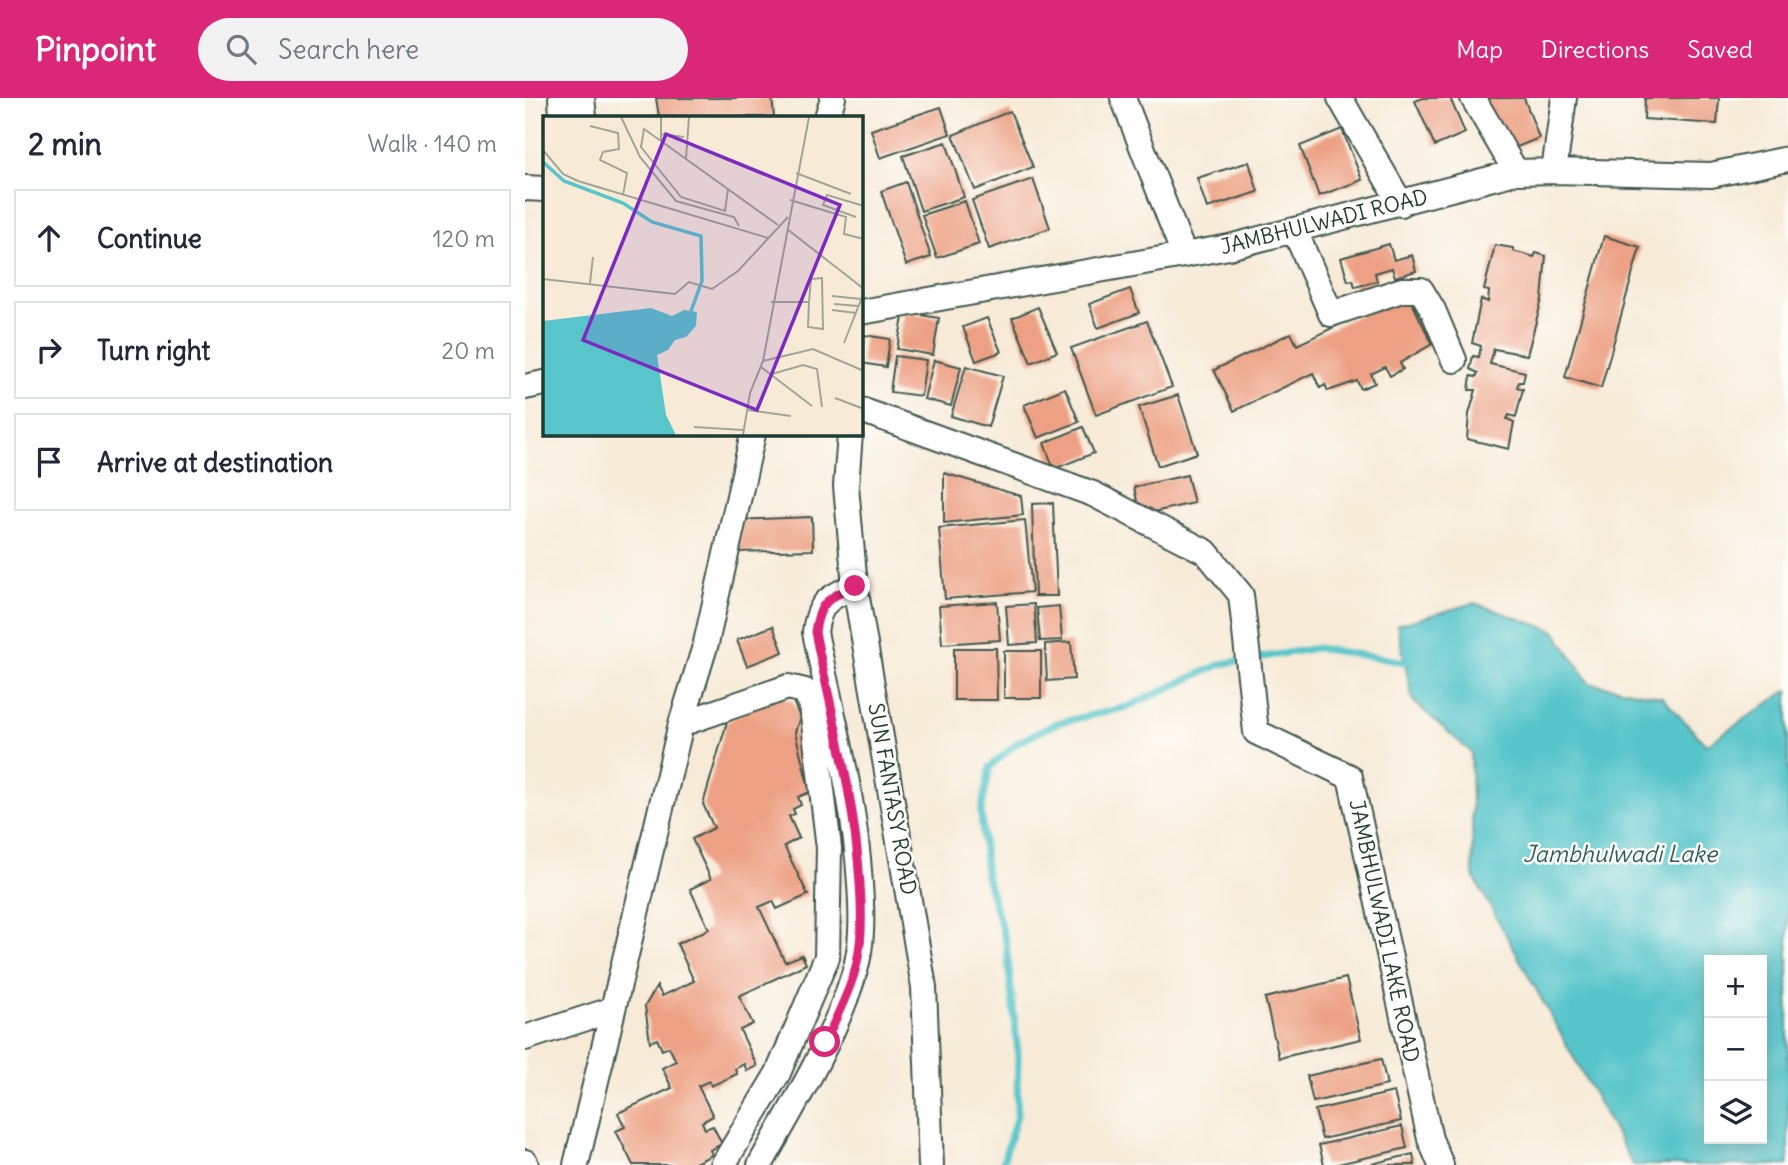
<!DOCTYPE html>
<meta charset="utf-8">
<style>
:root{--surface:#fff;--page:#f2f2f3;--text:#1f2937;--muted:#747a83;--line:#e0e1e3;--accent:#db2777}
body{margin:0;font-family:Delius,sans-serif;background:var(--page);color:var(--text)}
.controls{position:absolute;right:21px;bottom:21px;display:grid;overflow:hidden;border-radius:0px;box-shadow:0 4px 18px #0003}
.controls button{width:63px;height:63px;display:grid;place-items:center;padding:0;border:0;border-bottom:2px solid var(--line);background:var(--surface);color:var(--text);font:35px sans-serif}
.stop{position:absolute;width:21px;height:21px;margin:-16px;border:5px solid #db2777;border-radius:50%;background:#fff}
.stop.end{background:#db2777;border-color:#fff;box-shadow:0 2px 7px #0008}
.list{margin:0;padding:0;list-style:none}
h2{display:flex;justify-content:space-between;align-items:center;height:91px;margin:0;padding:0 28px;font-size:30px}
h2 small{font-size:23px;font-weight:400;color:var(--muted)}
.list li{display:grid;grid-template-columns:46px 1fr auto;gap:21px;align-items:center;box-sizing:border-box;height:98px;margin:0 14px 14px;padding:0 14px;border:2px solid var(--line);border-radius:0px}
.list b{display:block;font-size:26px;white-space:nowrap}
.list em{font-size:23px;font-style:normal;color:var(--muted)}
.icon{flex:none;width:38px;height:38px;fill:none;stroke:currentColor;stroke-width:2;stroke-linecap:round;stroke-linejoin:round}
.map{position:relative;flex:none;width:1263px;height:1067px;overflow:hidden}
header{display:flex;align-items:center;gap:42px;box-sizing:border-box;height:98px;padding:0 35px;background:var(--accent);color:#fff}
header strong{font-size:33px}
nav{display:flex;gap:38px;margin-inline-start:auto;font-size:24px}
.search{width:490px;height:63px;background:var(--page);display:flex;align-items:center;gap:18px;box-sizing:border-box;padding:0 24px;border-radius:38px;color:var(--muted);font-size:26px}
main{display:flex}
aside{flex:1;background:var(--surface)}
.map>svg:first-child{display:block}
.water{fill:#57c5ca;stroke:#3b817f;stroke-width:2;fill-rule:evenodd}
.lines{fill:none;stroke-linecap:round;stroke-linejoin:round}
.stream{stroke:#57c5ca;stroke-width:7}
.building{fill:#eda083}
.minor-casing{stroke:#3f574d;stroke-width:28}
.minor{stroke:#fff;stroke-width:24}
.route{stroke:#db2777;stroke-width:9}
.labels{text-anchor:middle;stroke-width:5;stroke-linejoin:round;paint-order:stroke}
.street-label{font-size:21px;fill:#1f3d34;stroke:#fdfcf7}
.water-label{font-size:23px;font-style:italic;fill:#2d5f5a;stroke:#fdfcf7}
.inset-river{fill:none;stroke:#57c5ca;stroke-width:3.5}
.inset-road{fill:none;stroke:#a1a596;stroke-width:2}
.view{fill:#7b2cbf;fill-opacity:0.15;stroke:#7b2cbf;stroke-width:3.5}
.inset-edge{fill:none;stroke:#1f3d34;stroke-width:3.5}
</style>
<header>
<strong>Pinpoint</strong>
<div class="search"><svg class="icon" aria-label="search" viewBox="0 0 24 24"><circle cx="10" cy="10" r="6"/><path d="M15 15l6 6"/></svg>Search here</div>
<nav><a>Map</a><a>Directions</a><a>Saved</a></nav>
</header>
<main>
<aside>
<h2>2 min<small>Walk · 140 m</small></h2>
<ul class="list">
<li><svg class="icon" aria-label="ahead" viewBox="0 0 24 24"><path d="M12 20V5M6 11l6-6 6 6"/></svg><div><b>Continue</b></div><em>120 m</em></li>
<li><svg class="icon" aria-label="right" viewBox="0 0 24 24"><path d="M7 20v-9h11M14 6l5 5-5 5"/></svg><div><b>Turn right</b></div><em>20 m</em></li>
<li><svg class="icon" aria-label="arrive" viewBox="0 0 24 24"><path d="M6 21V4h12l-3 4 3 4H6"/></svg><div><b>Arrive at destination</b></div></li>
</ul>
</aside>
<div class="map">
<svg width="1263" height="1067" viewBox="0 0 1263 1067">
<rect width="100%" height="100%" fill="#fdfcf7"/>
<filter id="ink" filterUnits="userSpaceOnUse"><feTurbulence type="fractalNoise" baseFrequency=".0143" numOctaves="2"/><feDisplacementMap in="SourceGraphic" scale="14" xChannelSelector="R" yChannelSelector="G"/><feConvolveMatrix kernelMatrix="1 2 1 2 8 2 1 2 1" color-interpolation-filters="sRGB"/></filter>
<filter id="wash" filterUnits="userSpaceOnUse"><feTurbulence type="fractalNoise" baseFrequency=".00686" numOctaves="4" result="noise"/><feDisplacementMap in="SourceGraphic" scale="28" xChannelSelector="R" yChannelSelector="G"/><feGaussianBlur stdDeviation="1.57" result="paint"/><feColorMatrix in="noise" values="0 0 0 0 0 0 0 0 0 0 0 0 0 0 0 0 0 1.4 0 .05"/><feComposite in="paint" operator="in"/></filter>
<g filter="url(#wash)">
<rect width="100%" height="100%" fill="#f7ebd8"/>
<path class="water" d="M949,505L1030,533L1064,585L1137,599L1181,647L1263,592V1067H1108L948,777L946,654L888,603L872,527ZM1184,862H1237V1041H1184Z"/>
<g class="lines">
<path class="stream" d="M477,1067L492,1017L493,955L481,844L461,778L456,714L465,669L492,645L532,625L602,609L696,566L792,550L880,564"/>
</g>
<g id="blocks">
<path class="building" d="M131,0H247L249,19H134Z
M898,0H925L940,35L910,48L890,3Z
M957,0H999L1014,40L982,53Z
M1120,0H1194L1192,26L1119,21Z
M416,9L425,36L355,60L346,32Z
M485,13L508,69L450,92L428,37Z
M817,31L837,82L794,98L775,48Z
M421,44L439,99L396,113L378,58Z
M724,64L733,94L682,110L672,80Z
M508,81L525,130L464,151L447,102Z
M381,84L406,159L381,167L356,93Z
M440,103L454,146L412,160L397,117Z
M1079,138L1115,149L1076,290L1040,279Z
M864,146L869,162L887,157L891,173L870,179L867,170L850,175L852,183L830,189L828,182L823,183L816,160Z
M970,147L988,150V153L1009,159L1011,155L1021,158L1017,201L1002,257L969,251L965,266L1000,274L998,284H994L992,289L998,291L991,319L984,317L982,321L989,324L984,351L942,341L944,316L951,292H944L946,278L951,279L953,275L945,271L948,258L954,259L956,248L947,245L956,201L963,204L964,193L959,192Z
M605,191L614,215L573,230L564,206Z
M882,194L907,246L875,265L878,271L865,278L860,269L846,276L850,285L836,291L832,283L803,293L800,287L795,290L788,275L709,313L689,272L766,235L772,247Z
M513,209L532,254L506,265L487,220Z
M379,214L414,220L408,257L372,251Z
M462,220L476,254L451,263L438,229Z
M622,223L647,289L571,317L546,250Z
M339,237L365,241L361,269L336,265Z
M370,258L401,262L396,298L365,294Z
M409,262L436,269L426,308L399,301Z
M441,268L478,278L463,329L426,318Z
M540,290L554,324L513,340L499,307Z
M653,297L672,355L633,368L614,309Z
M558,329L569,355L529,371L519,345Z
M419,375L496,398L498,417L419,425Z
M662,377L669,405L615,417L609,389Z
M528,405L532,498H510L507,406Z
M287,419L288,452L213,454L212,422Z
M500,422L507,494L420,501L414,430Z
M472,504L475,542L417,546L414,508Z
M509,506L512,545L484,547L481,508Z
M534,508L537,542L515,543L512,510Z
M248,528L258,554L222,568L212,542Z
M546,544L549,581L522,583L520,546Z
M429,550H471L472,602H429Z
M479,553H516V600H479Z
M250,598L268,603L275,620L270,634L285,694L273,699L276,707L268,711L270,716L264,718L274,740L259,748L283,797L252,811L248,803L234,809L260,864L277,857L281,866L214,898L228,926L215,932L232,968L222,973L219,966L210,971L212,976L186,988L184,983L173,988L188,1018L177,1024L180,1031L188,1028L197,1046L185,1052L187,1057L166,1067H108L91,1033L100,1029L93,1015L147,990L137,970L151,963L144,949L137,952L132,941L125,944L120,908L132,888L137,898L169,883L152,846L184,831L165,791L186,781L167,741L189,730L178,706L202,624Z
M821,880L836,941L754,960L740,900Z
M856,961L862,987L788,1004L782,978Z
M869,994L876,1023L797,1041L790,1012Z
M877,1028L882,1050L809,1067H799L794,1047Z
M888,1056L890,1067H846V1066Z"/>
</g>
</g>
<g filter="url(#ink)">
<use href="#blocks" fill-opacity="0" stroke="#3f574d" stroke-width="2"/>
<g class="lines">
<g class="minor-casing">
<path id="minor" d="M36,0L37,19
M57,0L59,19
M598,0L659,157
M815,0L876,106
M948,0L991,74
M302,19L308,0
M1029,73L1039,0
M0,90L19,91
M770,133L806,216L877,192H896L908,212L929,262
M336,214L704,149L991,74L1029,73L1186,77L1263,61
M0,289L19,285
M336,312L568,396L681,454L716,497L731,634L825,679L905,1041L916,1067
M325,336L321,388L330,488L399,889L406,1067
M156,626L263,589L280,593L287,609L304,750L302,859L253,975L198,1067
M0,940L86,912
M0,1064L1,1067
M51,1067L156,626L181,545L228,336
M235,1067C268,1008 309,941 329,876C338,848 337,815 335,786C330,700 307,618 290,534C294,504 303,500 330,488"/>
</g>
<use href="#minor" class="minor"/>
</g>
</g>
<g class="lines" filter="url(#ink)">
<path class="route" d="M300,944C310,922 322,899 329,876C338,847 337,815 335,786C330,700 307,618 290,534C294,504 303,500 330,488"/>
</g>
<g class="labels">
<g class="street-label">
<text transform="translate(799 124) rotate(-14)" y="7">JAMBHULWADI ROAD</text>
<text transform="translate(367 701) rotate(80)" y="7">SUN FANTASY ROAD</text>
<text transform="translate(859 833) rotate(78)" y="7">JAMBHULWADI LAKE ROAD</text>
</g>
<g class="water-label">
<text x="1095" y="764">Jambhulwadi Lake</text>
</g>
</g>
<g transform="translate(18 18)">
<rect width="320" height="320" fill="#f7ebd8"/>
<path d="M108,192L129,200L141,194L154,196L153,210L143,221L132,224L125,234L114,239L123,299L133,319H0V205Z" fill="#57c5ca"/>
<path class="inset-river" d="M0,46L21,65L80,87L109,106L158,120L159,165L148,195"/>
<path class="inset-road" d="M78,1L97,41L133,85L191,101L196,110M118,1V25L235,109M47,10L75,17L76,33L60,36L57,44L84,57L80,79M118,18L141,21M118,25L101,13L98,31L138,81L182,95L185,73M0,34L20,58L35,65L225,122M143,42L146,1M253,57L308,78M247,84L303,101L301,118L321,123M313,101L280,89L284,79L321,90M244,113L321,173M0,163L132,178L146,166L169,173L195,155L245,101M47,167L50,141M289,180L318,183M228,186H266L268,163L279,162L280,213L265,211L266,186M291,188L315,190M289,194L313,197M301,227L321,176M220,245L270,233L321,255M218,251L269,290M229,258L260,249L274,253L279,291M292,282L321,293M204,294L248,300M151,311L200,314M200,319L207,277L220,245L266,1"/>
<path class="view" d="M123,18L297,89L214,294L40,224Z"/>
<rect width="320" height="320" class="inset-edge"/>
</g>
</svg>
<div class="controls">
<button>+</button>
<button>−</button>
<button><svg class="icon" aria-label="layers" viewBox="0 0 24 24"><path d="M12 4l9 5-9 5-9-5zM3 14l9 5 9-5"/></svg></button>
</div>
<div class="stop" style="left:300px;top:944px"></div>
<div class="stop end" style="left:330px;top:488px"></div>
</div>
</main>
